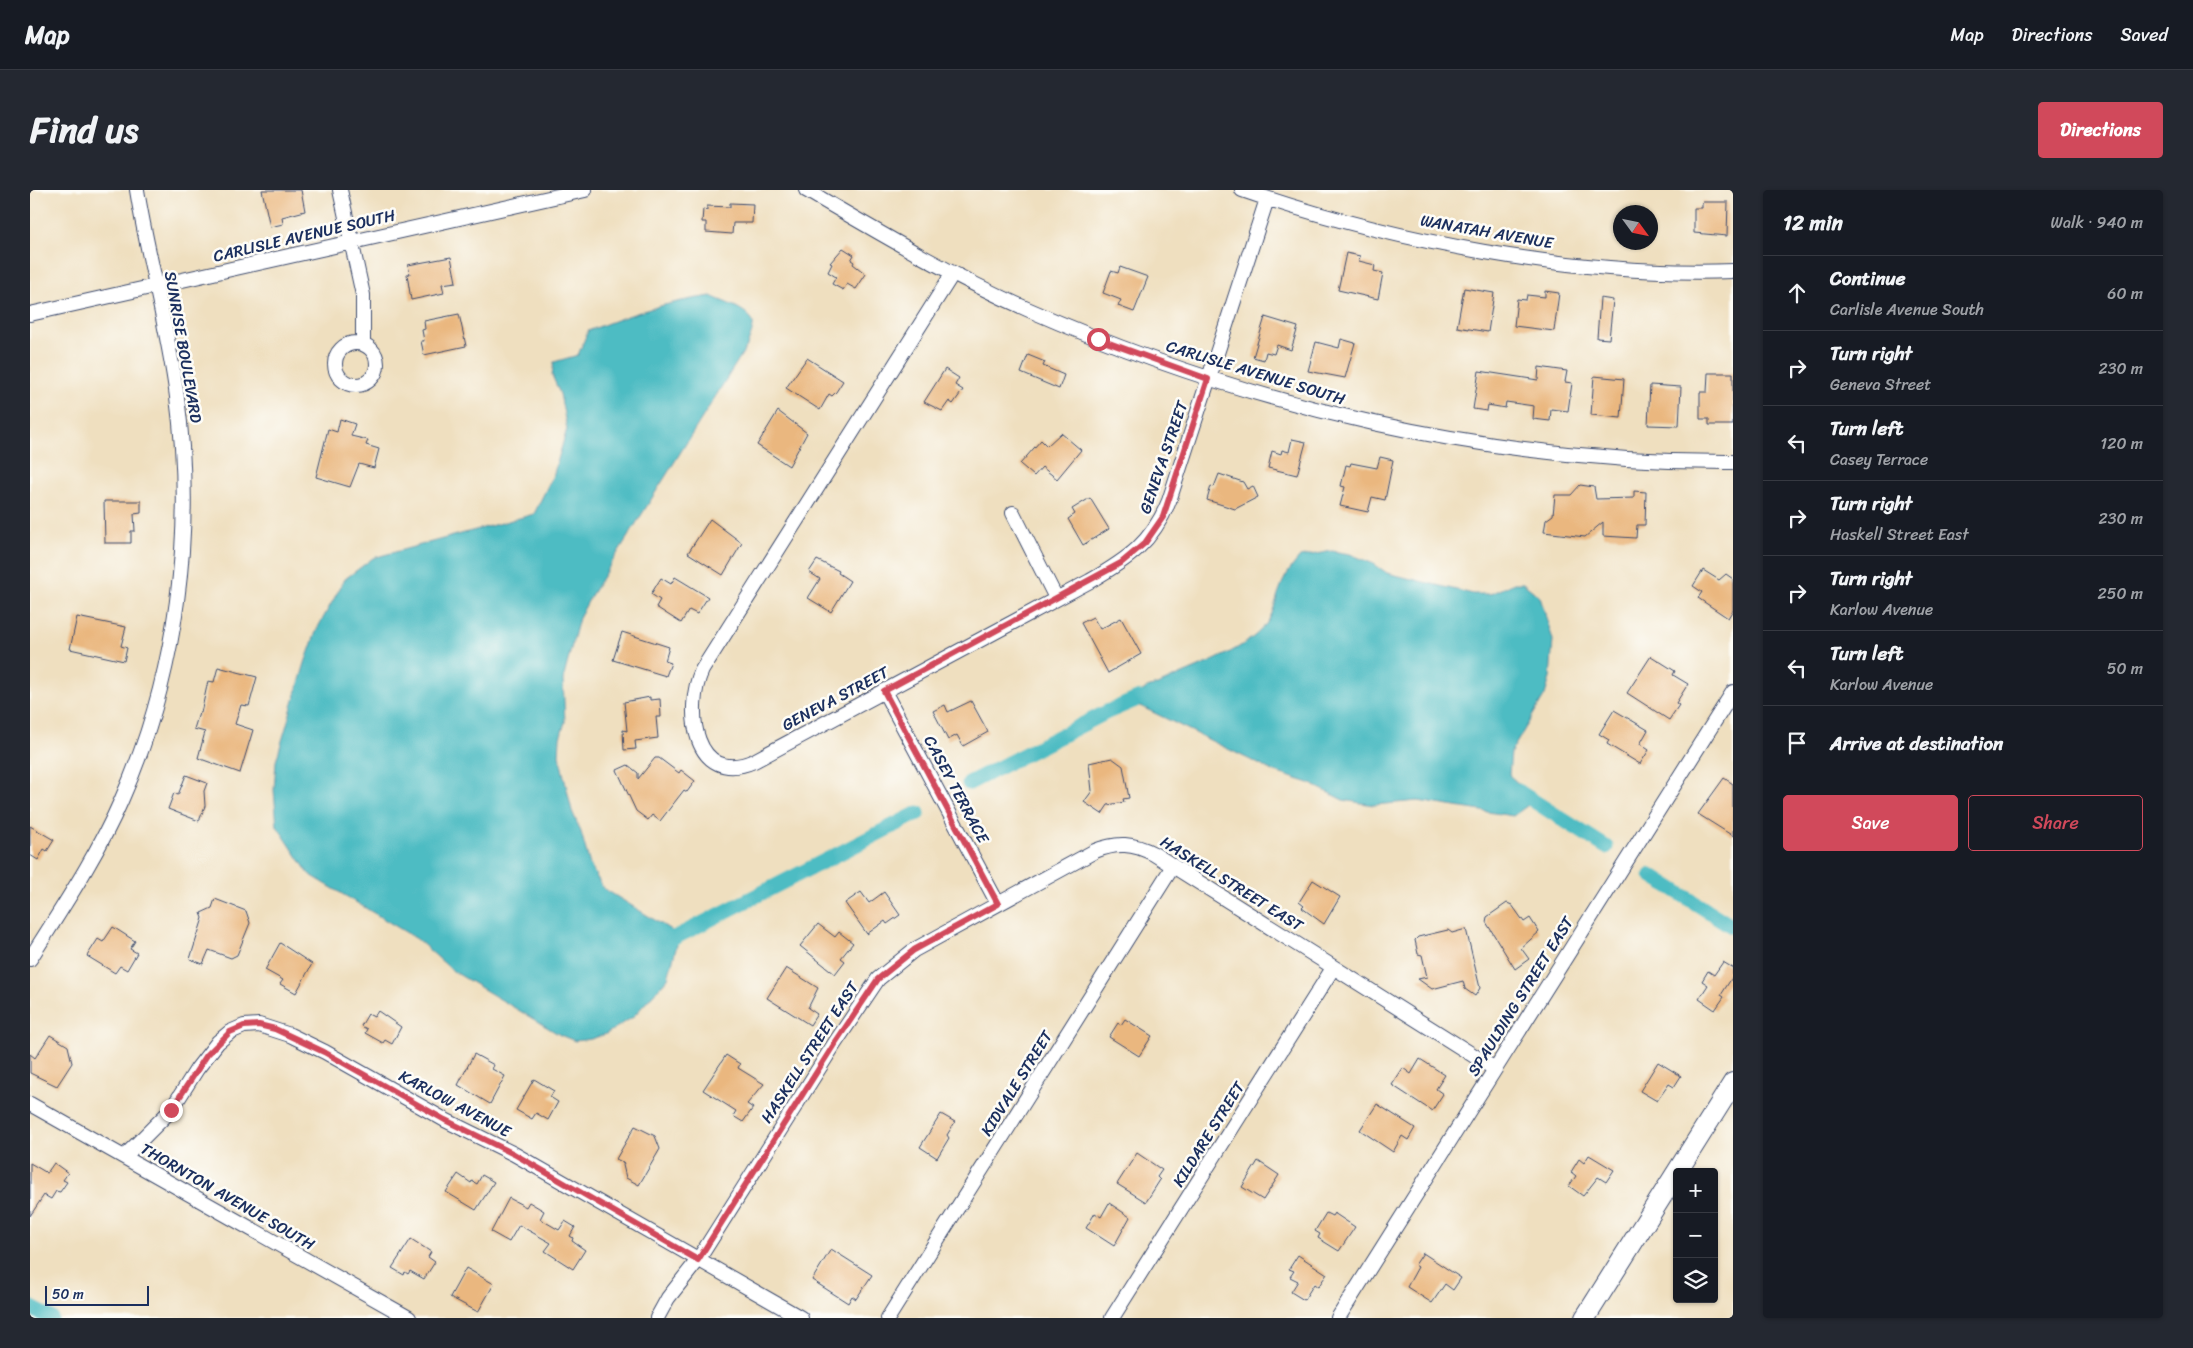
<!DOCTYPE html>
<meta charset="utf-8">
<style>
:root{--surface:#171b24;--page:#242831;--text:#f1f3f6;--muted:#9ea1a6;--line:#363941;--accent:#d1495b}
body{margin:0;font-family:Sriracha,sans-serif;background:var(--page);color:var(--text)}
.controls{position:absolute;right:15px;bottom:15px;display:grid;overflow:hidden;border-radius:5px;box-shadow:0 1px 4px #0004}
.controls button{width:45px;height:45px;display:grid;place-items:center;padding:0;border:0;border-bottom:1px solid var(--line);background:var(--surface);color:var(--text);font:25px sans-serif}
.compass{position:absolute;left:1583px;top:15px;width:45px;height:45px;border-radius:50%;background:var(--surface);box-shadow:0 1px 4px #0004;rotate:123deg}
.scale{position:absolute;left:15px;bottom:12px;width:104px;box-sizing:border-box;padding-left:5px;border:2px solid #1b2f5e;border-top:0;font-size:14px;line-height:18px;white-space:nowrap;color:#1b2f5e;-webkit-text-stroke:4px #fdfcf7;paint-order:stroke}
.stop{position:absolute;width:15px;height:15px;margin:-11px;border:4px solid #d1495b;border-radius:50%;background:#fff}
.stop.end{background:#d1495b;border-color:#fff;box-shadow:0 1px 5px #0008}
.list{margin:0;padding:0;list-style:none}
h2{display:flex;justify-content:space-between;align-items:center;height:65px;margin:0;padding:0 20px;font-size:21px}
h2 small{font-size:16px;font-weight:400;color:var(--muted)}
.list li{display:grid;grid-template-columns:32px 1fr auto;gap:15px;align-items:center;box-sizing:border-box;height:75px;padding:0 20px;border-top:1px solid var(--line)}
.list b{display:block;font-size:19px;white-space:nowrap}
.list p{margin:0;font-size:16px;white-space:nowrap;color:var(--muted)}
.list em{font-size:16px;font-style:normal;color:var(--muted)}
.actions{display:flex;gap:10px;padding:15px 20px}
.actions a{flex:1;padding:11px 0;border:1px solid var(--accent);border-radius:5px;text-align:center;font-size:18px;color:var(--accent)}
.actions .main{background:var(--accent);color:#fff}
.icon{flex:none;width:28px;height:28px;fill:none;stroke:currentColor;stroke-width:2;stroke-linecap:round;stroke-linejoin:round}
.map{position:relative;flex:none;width:1703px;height:1128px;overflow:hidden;border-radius:5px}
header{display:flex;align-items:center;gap:30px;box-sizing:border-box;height:70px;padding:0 25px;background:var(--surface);border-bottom:1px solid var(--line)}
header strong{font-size:24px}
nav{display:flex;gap:28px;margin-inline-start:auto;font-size:18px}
.intro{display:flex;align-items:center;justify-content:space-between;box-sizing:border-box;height:120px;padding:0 30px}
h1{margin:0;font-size:35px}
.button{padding:12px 22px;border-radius:5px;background:var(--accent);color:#fff;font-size:18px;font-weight:700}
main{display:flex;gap:30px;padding:0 30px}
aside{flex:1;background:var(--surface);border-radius:5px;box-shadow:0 1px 4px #0004}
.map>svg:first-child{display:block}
.water{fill:#4dbcc3;stroke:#347690}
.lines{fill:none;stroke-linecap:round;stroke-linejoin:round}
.canal{stroke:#4dbcc3;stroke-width:15}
.building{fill:#eab77f}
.street-casing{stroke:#3b496d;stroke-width:16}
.secondary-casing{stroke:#3b496d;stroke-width:22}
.street{stroke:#fff;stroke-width:14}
.secondary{stroke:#fff;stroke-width:20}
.route{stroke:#d1495b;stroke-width:6}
.labels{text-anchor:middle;stroke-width:5;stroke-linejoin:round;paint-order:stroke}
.street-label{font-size:16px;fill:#1b2f5e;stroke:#fdfcf7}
</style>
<header>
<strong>Map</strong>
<nav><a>Map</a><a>Directions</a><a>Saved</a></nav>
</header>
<div class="intro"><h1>Find us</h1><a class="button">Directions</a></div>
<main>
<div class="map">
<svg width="1703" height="1128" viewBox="0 0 1703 1128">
<rect width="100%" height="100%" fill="#fdfcf7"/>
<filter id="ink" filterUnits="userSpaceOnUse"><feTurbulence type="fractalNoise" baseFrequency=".02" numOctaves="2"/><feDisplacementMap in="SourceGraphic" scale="10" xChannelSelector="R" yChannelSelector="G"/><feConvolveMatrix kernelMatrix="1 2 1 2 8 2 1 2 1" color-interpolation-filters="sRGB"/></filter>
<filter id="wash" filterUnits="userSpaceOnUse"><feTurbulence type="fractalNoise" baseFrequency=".0096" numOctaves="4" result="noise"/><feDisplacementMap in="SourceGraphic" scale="20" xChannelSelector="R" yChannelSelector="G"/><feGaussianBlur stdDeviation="1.12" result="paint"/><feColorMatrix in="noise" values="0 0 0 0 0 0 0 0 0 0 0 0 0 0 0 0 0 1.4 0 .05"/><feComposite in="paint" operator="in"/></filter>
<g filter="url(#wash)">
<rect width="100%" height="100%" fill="#efdfbf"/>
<path class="water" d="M681,106C692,112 720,119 723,133C724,140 719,149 717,156L562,404L549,428L533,490L535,532L530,548L529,565L542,621L551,642L560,675L573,698L641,740L647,755L638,788L603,827L576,844L561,849L545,851L530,845L423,781L387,749L279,684L247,636L244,600L246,571L275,473L287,439L315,389L343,368L504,324L524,283L537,239L530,204L522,185L524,172L548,165L558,141C600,124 636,112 681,106Z
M1302,361L1320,364L1344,374L1357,383L1443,404H1460L1484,393H1493L1510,407L1523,450L1520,488L1515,505L1481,562L1479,585L1503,607L1497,616L1483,626L1388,611L1344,615L1313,610L1279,593L1245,582L1106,514L1103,507L1117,498L1130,494C1161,479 1215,462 1236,434C1244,424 1245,411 1250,399C1254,387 1262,376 1270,367Z"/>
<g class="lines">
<path class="canal" d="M939,593L1077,522L1110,508
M1488,601L1576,657
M1621,685L1703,737
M640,750L888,623
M0,1117L21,1128"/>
</g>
<g id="blocks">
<path class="building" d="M232,0H271L275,21L252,27L253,34L240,37Z
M1672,12H1698L1697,46L1664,43V18H1672Z
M700,13L723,14L722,33H703L702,44L676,42V32H672L673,19L677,20V16L700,17Z
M813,58L824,65L821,70L824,72L823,74L836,84L826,99L817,94L813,100L802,94L806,87L798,82L802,74L800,73Z
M1316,63L1330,66L1329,71L1345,75L1344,81L1353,83L1348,109L1308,100Z
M421,67L426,92L412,94L414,103L381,110L377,84H380L378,75Z
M1090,77L1118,87L1104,122L1088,116L1091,110L1073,103L1081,81L1088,83Z
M1434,98L1464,103L1458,142L1427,137Z
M1515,101L1529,103L1524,141L1484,136L1487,109L1496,110L1497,105L1515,107Z
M1570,108L1583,110L1579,149L1567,148Z
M429,124L436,156L394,165L391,151H394L392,140L395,139L394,131Z
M1235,127L1268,137L1261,160L1247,155L1244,164L1236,162L1234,170L1223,167Z
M1311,149L1325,153L1315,188L1278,181L1286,152L1309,158Z
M998,165L1015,172L1013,176L1034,185L1029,199L991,183Z
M777,168L813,191L806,202L802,206L799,204L790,220L756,198Z
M1509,177L1537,181L1535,192L1542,193L1538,221L1521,219L1520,231L1503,229L1504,216L1476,212L1475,218L1458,215L1457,221L1443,219L1449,181L1508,190Z
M915,179L929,188L925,195L933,200L923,214L919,211L912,221L894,212Z
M1678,183H1703V235H1679V229H1670V202H1677Z
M1564,186L1594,189L1591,228L1561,225Z
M1620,195L1651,197L1649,236L1618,235Z
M748,221L777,243L759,276L727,255Z
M310,229L325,234L321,246L338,250L336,255L349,259L344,278L329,274L320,297L286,287L298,239L307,242Z
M1031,243L1051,260L1027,289L1012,277L1004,286L990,274L1011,250L1017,256Z
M1262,249L1276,252L1267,285L1238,278L1242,261L1251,264L1252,260L1259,262Z
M1350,267L1363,270L1355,310L1342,307L1338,322L1310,316L1315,297L1311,296L1316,275L1320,276L1321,273L1347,278Z
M1189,284L1213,292L1217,299L1223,296L1228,307L1205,319L1177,310L1181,296L1184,297Z
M1550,295L1564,297L1566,309L1604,308V301L1616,302L1615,335H1607L1606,348L1573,346V332L1555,347L1514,342L1516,330L1523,325L1525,305H1541Z
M1060,308L1079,339L1053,355L1038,329L1045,324L1042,319Z
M74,311H111V323L104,324L105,341H101V353H75Z
M680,329L712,353L693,385L658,363Z
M787,370L809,381L808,383L820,391L801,422L778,408L790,389L779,382Z
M1673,380L1689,390L1696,384L1703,389V420L1698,428L1668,408L1672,402L1663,396Z
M645,387L678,407L667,424L659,420L651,433L626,417L630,410L621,404L631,388L641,394Z
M47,427L96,437L91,456L97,458L94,471L40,459Z
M1063,427L1070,439L1091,428L1111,464L1078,483L1051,433Z
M592,442L639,457L635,471L641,473L636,486L583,470Z
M1621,466L1645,481L1643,485L1658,494L1646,513L1649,515L1639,530L1597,503Z
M188,477L227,487L219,516L211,515L205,534L223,540L210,583L168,568L175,542L164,539L169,523H171L178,491L184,492Z
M620,507V510L630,509L631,527H626L628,548L605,551L606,559L594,560L593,540L597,541L594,512Z
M941,511L958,542L933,556L927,545L918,550L903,521L915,515L918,522Z
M1584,520L1618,540L1610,554L1619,560L1610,574L1577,554L1579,550L1569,544Z
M625,568H629L649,583L651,580L665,591L657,602L654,600L630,631L622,625L618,630L606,621L587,580L598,575L608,583V589Z
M1082,568L1093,576L1099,608L1093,609L1094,612L1078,615L1072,624L1054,612L1062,601L1059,573Z
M156,585L177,593L174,601L175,616L169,631L138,619L144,603L148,605Z
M1694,588L1703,594V646L1668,624Z
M0,636L24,650L17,661L14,659L8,670L0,665Z
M1283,690L1310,707L1294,734L1272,718L1274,716L1269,712Z
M831,702L839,713L854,702L870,725L857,734L855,731L837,744L815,713Z
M185,709L216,721L220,733L207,765L201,768L179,760L173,774L160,769L173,728L171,723L182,718Z
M1477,713L1482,715L1494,732L1500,728L1509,742L1491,758L1499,769L1485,779L1456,732L1457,727Z
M788,734L805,747L809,742L823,753L811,768L815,771L805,784L770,756Z
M83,737L105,751L100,759L107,763L97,780L90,776L85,783L57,766L68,749L73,752Z
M1436,739L1450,798L1445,806L1435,799L1433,791L1402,799L1388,789L1397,787L1392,765L1388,764L1385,750L1388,747L1418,740L1422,743Z
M250,753L282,774L266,803L250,794L253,790L235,780Z
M1693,772L1703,778V786L1691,805L1694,807L1685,820L1669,809L1678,795L1672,791L1678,781L1684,785Z
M756,778L788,798L778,818L787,824L780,835L737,808Z
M348,821L371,837L362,854L355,850L353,853L335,843L337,839L331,836L338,824L344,827Z
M1095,829L1122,846L1109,866L1079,847L1086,836L1088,833L1091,835Z
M20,845L38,856L42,873L27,896L0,883V864L5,868Z
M444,864L464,875L462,879L475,886L460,914L428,895Z
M696,865L710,874L708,878L734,894L717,914L723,918L713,932L703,926L706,921L673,900Z
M1390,869L1415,885L1406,899L1413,904L1402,921L1362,895L1373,878L1381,884Z
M1628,872L1651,886L1644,897L1639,894L1627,911L1610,901Z
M504,889L524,901L520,907L528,912L518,930L506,923L502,929L486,920Z
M1347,914L1385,938L1378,950L1372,946L1363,962L1330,940Z
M911,924L925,932L917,945L919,948L907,968L890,957Z
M605,936L625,946L630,959L609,995L596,988L593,975L594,973L586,969Z
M1107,963L1132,980L1127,987L1130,990L1116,1012L1087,994Z
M1559,965L1584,980L1576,992L1568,987L1553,1006L1539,996L1546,986L1541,982L1549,969L1554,973Z
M1228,971L1249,985L1233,1010L1212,997Z
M0,973L17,983L24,973L38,983L33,990L37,992L30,1002L26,1001L21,1009L14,1005L0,1026Z
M428,984L441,993L442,991L447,994L452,985L464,992L446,1020L416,1002Z
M479,1008L496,1017L499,1012L514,1021L510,1029L529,1040L535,1031L545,1037L540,1046L543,1048L542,1051L555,1060L543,1079L515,1061L521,1053L489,1035L479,1052L461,1042Z
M1079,1013L1100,1027L1084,1056L1056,1038L1065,1023L1071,1027Z
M1296,1023L1302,1026L1304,1023L1325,1037L1309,1061L1288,1048L1290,1044L1285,1041Z
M381,1049L401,1062L398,1067L405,1072L394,1089L380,1081L378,1084L375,1082L374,1085L362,1078Z
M801,1059L842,1085L826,1109L822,1106L818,1113L782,1090Z
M1393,1063L1431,1088L1423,1100L1415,1094L1402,1113L1377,1097L1388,1077L1385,1075Z
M1268,1065L1297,1084L1288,1097L1284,1094L1274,1110L1261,1102L1268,1091L1260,1087L1264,1081L1259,1079Z
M436,1078L464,1094L448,1122L420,1107Z"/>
</g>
</g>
<g filter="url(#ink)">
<use href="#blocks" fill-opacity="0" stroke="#3b496d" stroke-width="1"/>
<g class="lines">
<g class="street-casing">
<path id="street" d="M310,0L333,105V154
M776,0C848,42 920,85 997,119C1220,217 1459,273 1703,272
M1212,0C1359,51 1547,87 1703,81
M923,83L672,480C654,519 664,597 724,571L1060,391C1098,369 1122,353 1139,311L1237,9
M0,124L555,0
M305 174a21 21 0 1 1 42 0a21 21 0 1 1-42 0Z
M983,323L1026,408
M854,501L968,714
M0,769C32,718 67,666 91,611C147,486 165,342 147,207C138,137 118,69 107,0
M0,914L379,1128
M94,967L141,920L167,879L188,852L200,842L214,836L229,835L260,845L295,862L415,930L484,964L771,1128
M627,1128L638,1108L668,1070L805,853L848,789L884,760L1065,661C1087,652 1103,653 1124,664L1465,879
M858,1128L1143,676
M1082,1128L1303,778
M1308,1128L1703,502"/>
</g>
<g class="secondary-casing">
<path id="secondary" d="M1647,982L1703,893
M1555,1128L1647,982"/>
</g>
<use href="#street" class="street"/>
<use href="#secondary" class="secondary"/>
</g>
</g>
<g class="lines" filter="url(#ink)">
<path class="route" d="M141,920L177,865L200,842L214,836L229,835L245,839L294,862L415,930L484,964L668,1070L805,853L848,789L884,760L968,714L854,501L1091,373L1115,353L1133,327L1178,189L1068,149"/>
</g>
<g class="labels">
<g class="street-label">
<text transform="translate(1457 41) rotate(10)" y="6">WANATAH AVENUE</text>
<text transform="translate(274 45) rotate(-13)" y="6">CARLISLE AVENUE SOUTH</text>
<text transform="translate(154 157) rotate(80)" y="6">SUNRISE BOULEVARD</text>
<text transform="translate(1226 182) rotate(17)" y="6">CARLISLE AVENUE SOUTH</text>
<text transform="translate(1133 267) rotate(-71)" y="6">GENEVA STREET</text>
<text transform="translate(805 508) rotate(-28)" y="6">GENEVA STREET</text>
<text transform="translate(927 599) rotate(62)" y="6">CASEY TERRACE</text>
<text transform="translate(1202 693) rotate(32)" y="6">HASKELL STREET EAST</text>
<text transform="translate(1490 806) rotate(-58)" y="6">SPAULDING STREET EAST</text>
<text transform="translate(779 862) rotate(-57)" y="6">HASKELL STREET EAST</text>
<text transform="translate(986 893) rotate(-58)" y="6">KIDVALE STREET</text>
<text transform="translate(425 913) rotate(28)" y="6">KARLOW AVENUE</text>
<text transform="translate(1178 944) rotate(-58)" y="6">KILDARE STREET</text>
<text transform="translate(198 1006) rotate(30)" y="6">THORNTON AVENUE SOUTH</text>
</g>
</g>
</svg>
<div class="controls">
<button>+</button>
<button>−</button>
<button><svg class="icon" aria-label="layers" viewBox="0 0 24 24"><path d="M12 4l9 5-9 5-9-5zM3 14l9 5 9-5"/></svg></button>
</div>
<svg class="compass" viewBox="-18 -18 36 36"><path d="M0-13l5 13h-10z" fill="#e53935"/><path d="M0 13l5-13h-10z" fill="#9ea1a6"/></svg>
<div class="scale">50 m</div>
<div class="stop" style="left:1068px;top:149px"></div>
<div class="stop end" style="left:141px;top:920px"></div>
</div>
<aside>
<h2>12 min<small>Walk · 940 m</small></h2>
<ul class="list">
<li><svg class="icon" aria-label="ahead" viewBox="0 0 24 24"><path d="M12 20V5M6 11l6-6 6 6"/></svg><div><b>Continue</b><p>Carlisle Avenue South</p></div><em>60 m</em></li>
<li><svg class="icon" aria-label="right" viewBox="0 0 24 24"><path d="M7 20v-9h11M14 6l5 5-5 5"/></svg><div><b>Turn right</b><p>Geneva Street</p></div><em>230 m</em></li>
<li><svg class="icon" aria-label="left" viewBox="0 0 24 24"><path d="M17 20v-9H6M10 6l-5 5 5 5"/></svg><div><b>Turn left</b><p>Casey Terrace</p></div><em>120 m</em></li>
<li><svg class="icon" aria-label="right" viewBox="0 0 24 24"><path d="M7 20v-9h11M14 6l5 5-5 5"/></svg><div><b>Turn right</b><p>Haskell Street East</p></div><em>230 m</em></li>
<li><svg class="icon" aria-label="right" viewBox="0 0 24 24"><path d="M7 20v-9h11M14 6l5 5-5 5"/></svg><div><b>Turn right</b><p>Karlow Avenue</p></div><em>250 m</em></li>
<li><svg class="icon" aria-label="left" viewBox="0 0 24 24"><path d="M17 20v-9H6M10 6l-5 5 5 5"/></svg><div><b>Turn left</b><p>Karlow Avenue</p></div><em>50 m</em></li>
<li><svg class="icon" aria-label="arrive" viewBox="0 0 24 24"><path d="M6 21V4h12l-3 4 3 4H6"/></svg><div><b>Arrive at destination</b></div></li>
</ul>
<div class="actions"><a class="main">Save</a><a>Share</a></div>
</aside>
</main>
